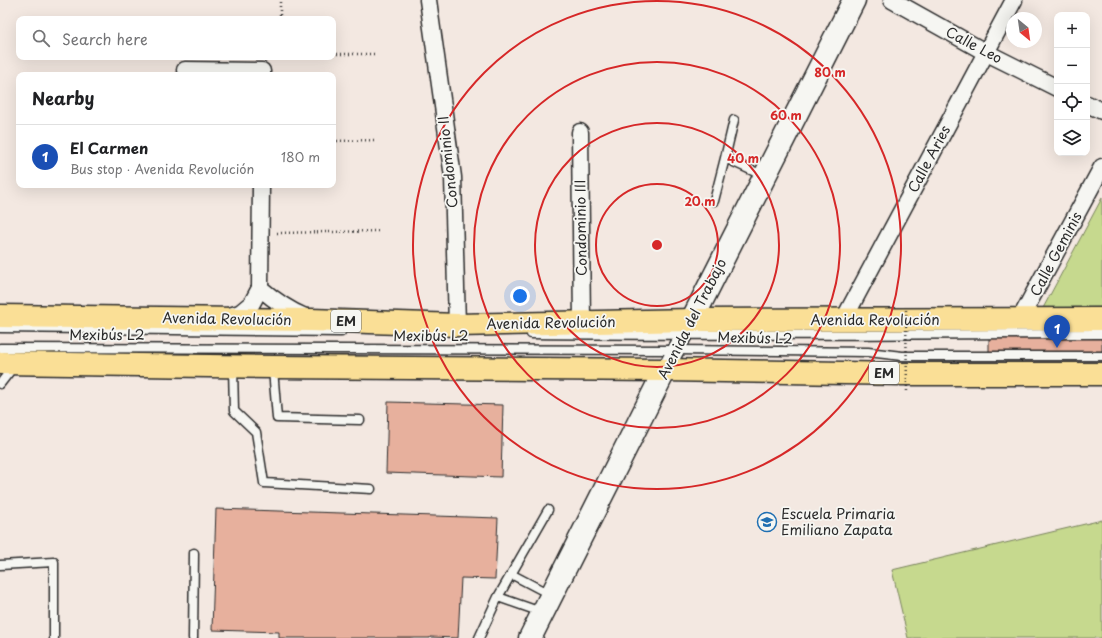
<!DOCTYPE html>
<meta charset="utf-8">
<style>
:root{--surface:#fff;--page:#f6f6f6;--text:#202124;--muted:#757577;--line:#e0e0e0;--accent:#111827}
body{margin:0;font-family:"Playpen Sans",sans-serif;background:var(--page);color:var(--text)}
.controls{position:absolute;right:12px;top:12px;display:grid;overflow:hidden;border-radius:8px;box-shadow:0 4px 16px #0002}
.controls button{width:36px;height:36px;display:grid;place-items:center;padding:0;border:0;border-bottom:1px solid var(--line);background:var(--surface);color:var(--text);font:20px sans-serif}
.compass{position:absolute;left:1006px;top:12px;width:36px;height:36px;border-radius:50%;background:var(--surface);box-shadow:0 4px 16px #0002;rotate:151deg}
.you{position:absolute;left:520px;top:296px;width:14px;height:14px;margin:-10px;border:3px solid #fff;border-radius:50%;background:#1a73e8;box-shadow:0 0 0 6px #1a73e833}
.badge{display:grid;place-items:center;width:26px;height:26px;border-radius:50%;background:var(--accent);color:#fff;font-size:13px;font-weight:700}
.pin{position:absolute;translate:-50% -33px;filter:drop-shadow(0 1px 2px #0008)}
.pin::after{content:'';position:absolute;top:21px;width:14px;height:12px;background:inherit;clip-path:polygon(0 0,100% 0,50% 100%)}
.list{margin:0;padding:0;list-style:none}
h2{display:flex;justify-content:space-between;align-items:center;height:52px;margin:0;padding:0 16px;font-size:17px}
h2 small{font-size:13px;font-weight:400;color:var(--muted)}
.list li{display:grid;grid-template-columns:26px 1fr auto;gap:12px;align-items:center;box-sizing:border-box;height:64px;padding:0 16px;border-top:1px solid var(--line)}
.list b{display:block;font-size:15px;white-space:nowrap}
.list p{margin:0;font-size:13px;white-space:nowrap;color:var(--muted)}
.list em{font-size:13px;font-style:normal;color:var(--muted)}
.icon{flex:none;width:22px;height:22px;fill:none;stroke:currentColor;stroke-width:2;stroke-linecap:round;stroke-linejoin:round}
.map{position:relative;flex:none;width:1102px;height:638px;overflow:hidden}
.search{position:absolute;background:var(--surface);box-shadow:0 4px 16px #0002;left:16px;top:16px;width:320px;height:44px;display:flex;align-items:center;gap:10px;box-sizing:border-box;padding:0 14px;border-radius:8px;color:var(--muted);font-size:15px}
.panel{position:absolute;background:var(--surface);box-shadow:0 4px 16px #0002;left:16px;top:72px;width:320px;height:116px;border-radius:8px}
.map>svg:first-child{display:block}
.green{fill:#c6d98e;stroke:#78825c}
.building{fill:#e7b09d;stroke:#2b2b2b}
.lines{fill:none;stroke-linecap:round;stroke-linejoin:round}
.lane-casing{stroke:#2b2b2b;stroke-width:11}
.street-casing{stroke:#2b2b2b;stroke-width:19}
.secondary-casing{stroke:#2b2b2b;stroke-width:25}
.primary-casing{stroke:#2b2b2b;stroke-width:25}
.path{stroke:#2b2b2b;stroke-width:2.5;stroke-dasharray:1 3;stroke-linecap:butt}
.lane{stroke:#f6f6f2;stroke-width:8}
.street{stroke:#f6f6f2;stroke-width:16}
.secondary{stroke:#f6f6f2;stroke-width:22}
.primary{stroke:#fadf96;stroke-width:22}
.path-bridge{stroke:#2b2b2b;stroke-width:2.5;stroke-dasharray:1 3;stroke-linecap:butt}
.ring{fill:none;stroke:#d62828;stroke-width:2}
.labels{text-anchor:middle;stroke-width:3.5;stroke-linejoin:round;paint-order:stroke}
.shield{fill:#f6f6f2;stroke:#686867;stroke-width:1}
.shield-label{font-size:13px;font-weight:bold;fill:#2b2b2b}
.street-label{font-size:14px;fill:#2b2b2b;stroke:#f6f6f2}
.poi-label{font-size:14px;fill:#2b2b2b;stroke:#f6f6f2;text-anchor:start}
.centre{fill:#d62828;stroke:#f6f6f2;stroke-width:2}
.ring-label{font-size:12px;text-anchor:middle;font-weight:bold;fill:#d62828;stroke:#f6f6f2;stroke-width:3.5;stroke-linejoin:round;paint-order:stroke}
</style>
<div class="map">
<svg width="1102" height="638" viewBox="0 0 1102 638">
<rect width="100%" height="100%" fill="#f3e8e1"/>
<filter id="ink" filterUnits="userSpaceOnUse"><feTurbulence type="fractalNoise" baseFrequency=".025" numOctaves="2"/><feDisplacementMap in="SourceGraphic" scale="8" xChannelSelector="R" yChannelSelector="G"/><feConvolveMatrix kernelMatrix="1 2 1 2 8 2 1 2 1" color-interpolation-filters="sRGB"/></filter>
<g filter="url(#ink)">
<path class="green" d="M1102,198V309L1042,310Z
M1102,520V638H908L892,570Z"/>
<path class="building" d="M989,335L1102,337V356L989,355Z
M388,402L503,405L501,477L386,473Z
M216,509L498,518L495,579L461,578L458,638L430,637V638H279V632L212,630Z"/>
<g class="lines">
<g class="lane-casing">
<path id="lane" d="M734,120L725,158L764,176
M714,201L725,158
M0,328L341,332
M531,334C721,336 912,334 1102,334
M0,348L676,350L868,352L902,356H1102
M233,367L234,411L256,432L264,483L371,489
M273,369L277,418L360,420
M0,384L14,366
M0,565L54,562V638
M511,574L551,595
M498,597L541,612
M193,638L194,553
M479,638L498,597L548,510"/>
</g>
<g class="street-casing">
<path id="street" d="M428,0L453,177L457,325
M892,0L985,52L1057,88
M185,70L262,71V75
M1087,104L1102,111
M580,132L582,323
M260,288C274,300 288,310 305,317
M226,317L240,313L252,303L260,288L261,185
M844,319L1014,0
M1020,319L1102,167
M665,370L692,320"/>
</g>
<g class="secondary-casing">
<path id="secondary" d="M692,320L854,0
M530,638L665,370"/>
</g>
<g class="primary-casing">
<path id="primary" d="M0,316L311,320L457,325L692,320L1102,319
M0,363L273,367L665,370L902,374H1102"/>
</g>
<path class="path" d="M280,19V0
M333,54H377
M333,141L376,140
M277,233L379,231"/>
<use href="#lane" class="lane"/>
<use href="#street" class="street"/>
<use href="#secondary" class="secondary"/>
<use href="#primary" class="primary"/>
<path class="path-bridge" d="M906,310L907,393"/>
</g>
</g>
<g class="ring">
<circle cx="657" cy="245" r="61"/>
<circle cx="657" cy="245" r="122"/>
<circle cx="657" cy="245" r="183"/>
<circle cx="657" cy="245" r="244"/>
</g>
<defs>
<g id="school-ring" transform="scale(1)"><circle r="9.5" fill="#f6f6f2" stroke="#1f6fb2" stroke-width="1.5"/><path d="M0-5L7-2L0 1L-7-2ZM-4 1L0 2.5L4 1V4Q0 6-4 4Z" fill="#1f6fb2"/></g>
</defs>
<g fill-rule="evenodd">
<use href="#school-ring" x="767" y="522"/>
</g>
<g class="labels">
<g class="shield">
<rect x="331" y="310" width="30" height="22" rx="3"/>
<rect x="869" y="362" width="30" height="22" rx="3"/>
</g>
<g class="shield-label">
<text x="346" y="326">EM</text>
<text x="884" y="378">EM</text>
</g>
<g class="street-label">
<text transform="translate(974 45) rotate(28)" y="5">Calle Leo</text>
<text transform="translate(929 159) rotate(-62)" y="5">Calle Aries</text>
<text transform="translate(448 162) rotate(-96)" y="5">Condominio II</text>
<text transform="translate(581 228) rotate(-91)" y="5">Condominio III</text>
<text transform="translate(1056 254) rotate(-62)" y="5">Calle Geminis</text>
<text transform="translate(227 319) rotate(1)" y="5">Avenida Revolución</text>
<text transform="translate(692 319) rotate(-63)" y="5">Avenida del Trabajo</text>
<text x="875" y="325">Avenida Revolución</text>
<text transform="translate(551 323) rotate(-1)" y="5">Avenida Revolución</text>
<text x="107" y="340">Mexibús L2</text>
<text x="431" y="341">Mexibús L2</text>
<text transform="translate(755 338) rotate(1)" y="5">Mexibús L2</text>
</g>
<g class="poi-label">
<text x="781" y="519">Escuela Primaria<tspan x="781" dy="16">Emiliano Zapata</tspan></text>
</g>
</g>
<circle cx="657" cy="245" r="6" class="centre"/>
<g class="ring-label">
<text x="830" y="77">80 m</text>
<text x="786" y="120">60 m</text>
<text x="743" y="163">40 m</text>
<text x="700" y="206">20 m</text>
</g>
</svg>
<div class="controls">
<button>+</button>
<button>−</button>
<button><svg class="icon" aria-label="locate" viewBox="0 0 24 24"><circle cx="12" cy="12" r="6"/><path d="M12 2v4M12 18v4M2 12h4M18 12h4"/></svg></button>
<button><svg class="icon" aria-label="layers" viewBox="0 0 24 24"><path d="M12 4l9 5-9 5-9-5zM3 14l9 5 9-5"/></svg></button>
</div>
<svg class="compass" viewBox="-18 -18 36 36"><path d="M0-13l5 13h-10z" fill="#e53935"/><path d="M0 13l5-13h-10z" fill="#757577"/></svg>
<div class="you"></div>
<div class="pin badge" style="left:1057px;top:348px;background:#1a4fb4">1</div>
<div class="search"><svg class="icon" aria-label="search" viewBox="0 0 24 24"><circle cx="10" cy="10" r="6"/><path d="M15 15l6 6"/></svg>Search here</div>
<section class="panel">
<h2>Nearby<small></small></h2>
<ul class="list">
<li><span class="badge" style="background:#1a4fb4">1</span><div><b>El Carmen</b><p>Bus stop · Avenida Revolución</p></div><em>180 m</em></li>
</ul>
</section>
</div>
